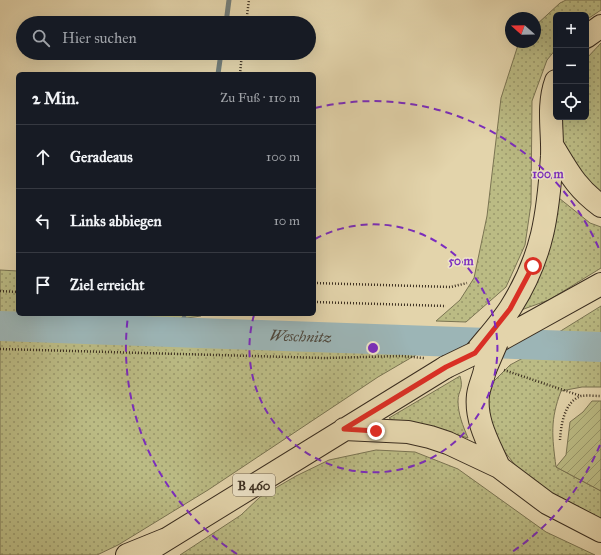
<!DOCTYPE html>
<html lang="de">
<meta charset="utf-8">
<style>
:root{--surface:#171b24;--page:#242831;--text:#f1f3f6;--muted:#9ea1a6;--line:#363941}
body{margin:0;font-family:"IM FELL Great Primer",serif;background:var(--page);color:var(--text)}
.controls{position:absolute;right:12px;top:12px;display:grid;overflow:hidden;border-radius:6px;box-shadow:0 4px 16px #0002}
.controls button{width:36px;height:36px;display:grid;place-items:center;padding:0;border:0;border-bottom:1px solid var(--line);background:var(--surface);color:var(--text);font:20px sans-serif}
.compass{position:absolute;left:505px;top:12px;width:36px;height:36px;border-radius:50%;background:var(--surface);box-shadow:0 4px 16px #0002;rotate:290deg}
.stop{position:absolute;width:12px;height:12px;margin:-9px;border:3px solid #d93025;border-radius:50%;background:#fff}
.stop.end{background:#d93025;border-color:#fff;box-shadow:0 1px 4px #0008}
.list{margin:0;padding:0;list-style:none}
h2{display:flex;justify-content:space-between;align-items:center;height:52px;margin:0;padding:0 16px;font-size:17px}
h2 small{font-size:13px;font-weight:400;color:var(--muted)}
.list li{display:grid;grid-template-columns:26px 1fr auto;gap:12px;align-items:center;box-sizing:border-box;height:64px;padding:0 16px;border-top:1px solid var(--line)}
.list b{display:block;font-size:15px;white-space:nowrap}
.list em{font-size:13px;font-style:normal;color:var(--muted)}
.icon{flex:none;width:22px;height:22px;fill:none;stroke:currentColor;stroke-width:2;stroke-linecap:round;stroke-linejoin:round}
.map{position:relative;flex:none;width:601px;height:555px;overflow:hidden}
.search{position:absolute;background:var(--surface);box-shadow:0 4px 16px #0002;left:16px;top:16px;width:300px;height:44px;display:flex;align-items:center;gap:10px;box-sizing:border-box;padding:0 14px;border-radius:22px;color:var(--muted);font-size:15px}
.panel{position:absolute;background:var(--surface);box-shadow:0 4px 16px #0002;left:16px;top:72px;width:300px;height:244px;border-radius:6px}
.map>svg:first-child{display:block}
.grass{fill:url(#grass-dots);stroke:#7a7452}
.garden{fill:url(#garden-furrows);stroke:#7a7452}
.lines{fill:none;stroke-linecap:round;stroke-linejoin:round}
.stream{stroke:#757f7a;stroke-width:5}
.river{stroke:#9cb5b6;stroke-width:30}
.primary-casing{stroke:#3a2d1f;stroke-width:24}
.trunk-casing{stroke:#3a2d1f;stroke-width:24}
.path{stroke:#3a2d1f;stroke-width:2.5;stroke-dasharray:1 2;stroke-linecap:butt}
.primary{stroke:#e3d4ab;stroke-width:22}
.trunk{stroke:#e3d4ab;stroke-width:22}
.primary-bridge-casing{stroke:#3a2d1f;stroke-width:24;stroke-linecap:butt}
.primary-bridge{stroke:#e3d4ab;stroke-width:22}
.route{stroke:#d93025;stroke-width:5}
.ring{fill:none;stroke:#7b2cbf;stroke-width:2;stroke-dasharray:7 5}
.labels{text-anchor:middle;stroke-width:3;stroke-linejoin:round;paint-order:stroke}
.shield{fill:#ede3c8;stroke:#706452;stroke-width:1}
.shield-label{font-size:13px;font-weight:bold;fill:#3a2d1f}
.water-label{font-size:15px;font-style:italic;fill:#4e483d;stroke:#ede3c8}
.centre{fill:#7b2cbf;stroke:#ede3c8;stroke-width:2}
.ring-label{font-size:12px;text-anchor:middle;font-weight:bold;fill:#7b2cbf;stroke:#ede3c8;stroke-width:3;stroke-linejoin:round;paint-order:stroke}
</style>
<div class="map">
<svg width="601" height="555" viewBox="0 0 601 555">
<defs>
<pattern id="grass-dots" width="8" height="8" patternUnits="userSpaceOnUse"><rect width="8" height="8" fill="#bbbb84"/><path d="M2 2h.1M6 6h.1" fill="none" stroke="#99986b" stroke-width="1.8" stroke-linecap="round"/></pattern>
<pattern id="garden-furrows" width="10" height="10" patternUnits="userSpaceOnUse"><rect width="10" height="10" fill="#bbbb84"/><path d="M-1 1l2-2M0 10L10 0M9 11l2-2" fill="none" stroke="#99986b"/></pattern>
</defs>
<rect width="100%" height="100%" fill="#e3d4ab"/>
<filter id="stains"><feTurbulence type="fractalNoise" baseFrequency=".005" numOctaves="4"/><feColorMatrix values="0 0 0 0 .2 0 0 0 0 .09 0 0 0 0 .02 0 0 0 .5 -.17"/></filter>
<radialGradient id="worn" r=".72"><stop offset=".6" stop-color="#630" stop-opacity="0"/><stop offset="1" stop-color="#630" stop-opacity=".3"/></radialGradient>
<path class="grass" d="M566,0H601V10L586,20V15H556V49L547,60L532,101L531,204L525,245L506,287L466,322L436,321L460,300L474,278L487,216L501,98L519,42H535V26L560,3Z
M601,43V195L583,185L561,148L560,117H586V59Z
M554,194L590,223L601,227V268L549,300L521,310Z
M0,270L18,271V314H201V316L173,320L0,313Z
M601,306V334L559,332Z
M0,334L426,349L378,377L208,490L118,545L97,555H0Z
M536,351L571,357H601V387H582L561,391C550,420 552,436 556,467L601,491V527L525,478L495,439L483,414L488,387L510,365Z
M460,376C464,390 458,390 458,401C458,414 463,426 468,438L445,431L400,424L389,418Z
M376,450L415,452L458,469L546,532L595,555H180L241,515L260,497L296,476L329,460Z"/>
<path class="garden" d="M592,401H601V491L556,467L566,455L570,422L583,412Z"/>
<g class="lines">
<path class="stream" d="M226,23L229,0
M218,74L221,53
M182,332L184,318"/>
<path class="river" id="s1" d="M0,326L601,347"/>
<g class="primary-casing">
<path id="primary" d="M586,37L601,26
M552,145C568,171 576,188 601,206
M482,350L601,284
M475,353C487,338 501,323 511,307C543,256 548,215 552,156C553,131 547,106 556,81
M485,370C483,379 479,387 478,395C475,421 489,444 499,467
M344,429L408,432L430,437L448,443L499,467L547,503L601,531
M149,550L446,367"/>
</g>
<g class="trunk-casing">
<path id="trunk" d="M127,555L164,540"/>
</g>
<path class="path" d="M246,23L249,0
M240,74L242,53
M314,283L451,287L467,283
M0,291L18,292
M314,302L446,306
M0,349L325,358L401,356L424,358
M504,370L581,396
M560,440C561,425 564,402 581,396C587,395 595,396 601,396"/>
<use href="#primary" class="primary"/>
<use href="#trunk" class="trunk"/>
<g class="primary-bridge-casing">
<path id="primary-bridge" d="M446,367L475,353
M485,370L497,342"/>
</g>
<use href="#primary-bridge" class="primary-bridge"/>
</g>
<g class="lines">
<path class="route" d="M376,431L344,429L446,367L475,353L510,309L533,266"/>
</g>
<g class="ring">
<path d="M315 239A124 124 0 1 1 254 315"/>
<path d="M600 445A247 247 0 0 1 509 554M237 554A247 247 0 0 1 128 316M315 108A247 247 0 0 1 600 251"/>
</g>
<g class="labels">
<rect class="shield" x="233" y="474" width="42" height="22" rx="3"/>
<g class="shield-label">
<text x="254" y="490">B 460</text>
</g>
<g class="water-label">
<text dy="5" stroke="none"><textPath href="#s1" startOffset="301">Weschnitz</textPath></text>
</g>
</g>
<circle cx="373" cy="348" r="6" class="centre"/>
<g class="ring-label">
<text x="548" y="178">100 m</text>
<text x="461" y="265">50 m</text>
</g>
<rect width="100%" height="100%" filter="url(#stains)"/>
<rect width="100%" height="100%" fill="url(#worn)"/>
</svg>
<div class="controls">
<button>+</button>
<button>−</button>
<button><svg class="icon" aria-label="locate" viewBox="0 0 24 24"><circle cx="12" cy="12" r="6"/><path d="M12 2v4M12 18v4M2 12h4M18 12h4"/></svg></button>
</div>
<svg class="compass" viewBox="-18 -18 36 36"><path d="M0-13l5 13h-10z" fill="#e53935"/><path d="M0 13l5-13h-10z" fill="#9ea1a6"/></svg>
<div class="stop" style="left:533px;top:266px"></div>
<div class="stop end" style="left:376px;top:431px"></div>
<div class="search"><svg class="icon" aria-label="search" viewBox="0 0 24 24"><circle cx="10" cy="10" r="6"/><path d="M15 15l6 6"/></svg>Hier suchen</div>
<section class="panel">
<h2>2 Min.<small>Zu Fuß · 110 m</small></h2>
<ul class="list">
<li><svg class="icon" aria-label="ahead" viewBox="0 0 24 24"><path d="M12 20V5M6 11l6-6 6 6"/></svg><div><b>Geradeaus</b></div><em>100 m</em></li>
<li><svg class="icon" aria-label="left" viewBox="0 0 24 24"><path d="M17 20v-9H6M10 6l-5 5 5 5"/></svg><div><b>Links abbiegen</b></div><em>10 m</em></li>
<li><svg class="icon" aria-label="arrive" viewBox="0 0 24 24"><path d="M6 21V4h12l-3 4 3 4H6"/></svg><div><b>Ziel erreicht</b></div></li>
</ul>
</section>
</div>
